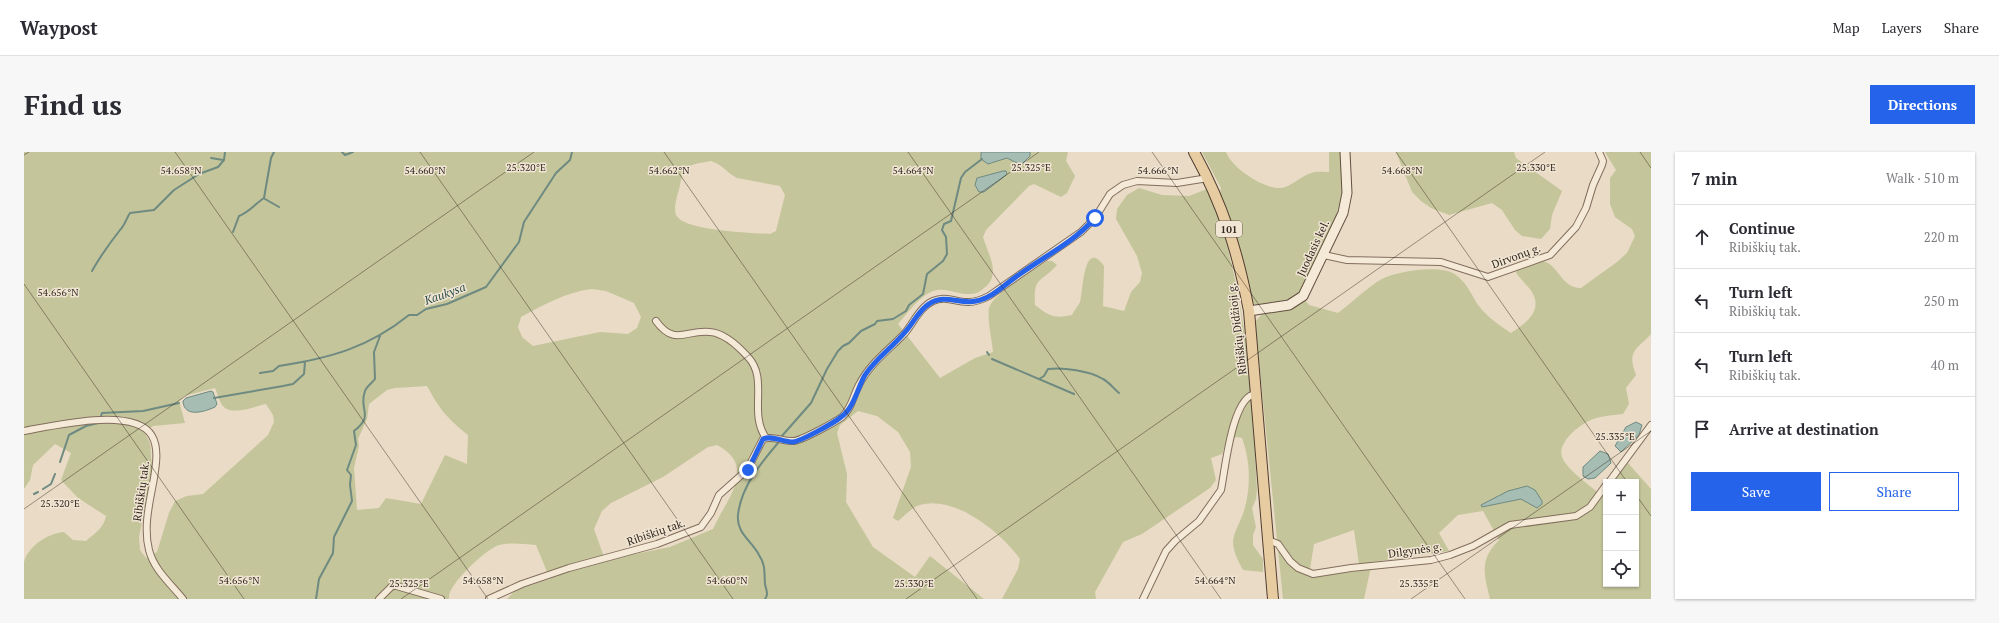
<!DOCTYPE html>
<meta charset="utf-8">
<style>
:root{--surface:#fff;--page:#f7f7f7;--text:#2b2b33;--muted:#7c7c81;--line:#e1e1e2;--accent:#2563eb}
body{margin:0;font-family:"PT Serif",serif;background:var(--page);color:var(--text)}
.controls{position:absolute;right:12px;bottom:12px;display:grid;overflow:hidden;border-radius:0px;box-shadow:0 1px 3px #0004}
.controls button{width:36px;height:36px;display:grid;place-items:center;padding:0;border:0;border-bottom:1px solid var(--line);background:var(--surface);color:var(--text);font:20px sans-serif}
.stop{position:absolute;width:12px;height:12px;margin:-9px;border:3px solid #2563eb;border-radius:50%;background:#fff}
.stop.end{background:#2563eb;border-color:#fff;box-shadow:0 1px 4px #0008}
.list{margin:0;padding:0;list-style:none}
h2{display:flex;justify-content:space-between;align-items:center;height:52px;margin:0;padding:0 16px;font-size:17px}
h2 small{font-size:13px;font-weight:400;color:var(--muted)}
.list li{display:grid;grid-template-columns:26px 1fr auto;gap:12px;align-items:center;box-sizing:border-box;height:64px;padding:0 16px;border-top:1px solid var(--line)}
.list b{display:block;font-size:15px;white-space:nowrap}
.list p{margin:0;font-size:13px;white-space:nowrap;color:var(--muted)}
.list em{font-size:13px;font-style:normal;color:var(--muted)}
.actions{display:flex;gap:8px;padding:12px 16px}
.actions a{flex:1;padding:9px 0;border:1px solid var(--accent);border-radius:0px;text-align:center;font-size:14px;color:var(--accent)}
.actions .main{background:var(--accent);color:#fff}
.icon{flex:none;width:22px;height:22px;fill:none;stroke:currentColor;stroke-width:2;stroke-linecap:round;stroke-linejoin:round}
.map{position:relative;flex:none;width:1627px;height:447px;overflow:hidden;border-radius:0px}
header{display:flex;align-items:center;gap:24px;box-sizing:border-box;height:56px;padding:0 20px;background:var(--surface);border-bottom:1px solid var(--line)}
header strong{font-size:19px}
nav{display:flex;gap:22px;margin-inline-start:auto;font-size:14px}
.intro{display:flex;align-items:center;justify-content:space-between;box-sizing:border-box;height:96px;padding:0 24px}
h1{margin:0;font-size:28px}
.button{padding:10px 18px;border-radius:0px;background:var(--accent);color:#fff;font-size:14px;font-weight:700}
main{display:flex;gap:24px;padding:0 24px}
aside{flex:1;background:var(--surface);border-radius:0px;box-shadow:0 1px 3px #0004}
.map>svg:first-child{display:block}
.green{fill:#c4c59a;fill-rule:evenodd}
.water{fill:#a6bdb4;stroke:#6e8a81}
.lines{fill:none;stroke-linecap:round;stroke-linejoin:round}
.stream{stroke:#6e8a81;stroke-width:2}
.street-casing{stroke:#826e5d;stroke-width:8}
.secondary-casing{stroke:#634f40;stroke-width:11}
.primary-casing{stroke:#503d31;stroke-width:12}
.street{stroke:#f5e9d7;stroke-width:6}
.secondary{stroke:#f5e9d7;stroke-width:9}
.primary{stroke:#e8cca1;stroke-width:10}
.route{stroke:#2563eb;stroke-width:5}
.ticks{fill:none;stroke:#33271f;stroke-width:1;stroke-opacity:0.45}
.labels{text-anchor:middle;stroke-width:3;stroke-linejoin:round;paint-order:stroke}
.shield{fill:#f1e6d4;stroke:#6c6055;stroke-width:1}
.shield-label{font-size:10px;font-weight:bold;fill:#33271f}
.street-label{font-size:11px;fill:#33271f;stroke:#f1e6d4}
.water-label{font-size:12px;font-style:italic;fill:#30514d;stroke:#f1e6d4}
.ticks-label{font-size:10px;text-anchor:middle;fill:#33271f;stroke:#f1e6d4;stroke-width:3;stroke-linejoin:round;paint-order:stroke}
</style>
<header>
<strong>Waypost</strong>
<nav><a>Map</a><a>Layers</a><a>Share</a></nav>
</header>
<div class="intro"><h1>Find us</h1><a class="button">Directions</a></div>
<main>
<div class="map">
<svg width="1627" height="447" viewBox="0 0 1627 447">
<rect width="100%" height="100%" fill="#e9dbc5"/>
<path class="green" d="M0,0H957L956,2L969,10C980,6 986,4 995,13L1001,12L1006,4V0H1044L1042,9L1051,24L1043,41L1037,45L1010,32L1005,34L962,78L959,85C964,102 978,123 960,136C957,139 952,142 947,142C936,143 924,136 913,138C897,141 884,161 874,172L916,226L951,206L969,200C968,188 963,167 965,156C969,141 1010,118 1023,109H1028L1033,113C1017,131 1009,124 1011,153C1025,164 1030,167 1048,163C1050,159 1054,154 1056,150C1059,142 1059,85 1080,114L1079,154L1100,159L1107,140L1116,130L1118,121L1113,104L1092,67L1093,57L1103,43L1115,36L1138,43L1165,44L1183,37C1188,51 1195,65 1199,80C1224,164 1229,251 1233,338L1232,347L1228,356L1232,375L1229,383V393L1239,407V420L1219,418C1214,409 1209,399 1209,389C1210,380 1216,370 1219,362C1227,338 1227,310 1218,286L1213,285L1203,288L1198,302L1187,306L1192,328L1186,336L1118,382L1099,390L1071,440L1072,447H978L994,417L996,407C978,381 928,340 893,354C887,357 880,364 874,369L869,366L887,315L886,300L874,280L853,264L834,259L816,273L813,281L823,322L822,350L849,395L891,425L906,404L960,447H483L492,438L526,427L512,393C500,392 487,390 475,393C462,397 422,434 425,447H0C0,436 0,420 0,410C5,393 25,381 40,380L49,388L62,389C71,381 80,376 82,364L54,346L37,328L47,301L31,292L9,313L6,328L0,337ZM687,9C698,12 703,21 713,26L756,34L761,43L752,79L746,82C729,81 659,79 652,63C649,55 654,42 656,33C660,11 667,13 687,9ZM568,137L582,139L610,151L617,165L613,176L604,182L576,180L509,194L498,185L494,175L497,165C519,153 542,140 568,137ZM403,234C416,258 423,266 444,283L443,312L421,303L397,352L362,346L355,356L333,358L330,316L335,294L334,287L343,267L345,252L363,238L371,236ZM191,236C194,242 195,251 201,256C211,263 232,254 242,252L249,263L250,270L244,283L179,342L163,344L151,349L145,361L133,400L122,406L116,398L115,385L129,314C124,299 131,296 120,280L129,274L161,271L155,249L160,244ZM693,293C735,315 701,349 689,377L646,395L581,408L570,377L578,359L587,351L639,325L684,295Z
M1178,0H1202C1208,16 1239,37 1257,36C1267,35 1277,24 1287,21C1292,19 1300,20 1305,20V0H1317L1319,38L1317,47L1311,67L1276,143L1267,149L1233,154L1227,149L1215,94L1196,41L1197,36Z
M1372,0H1490L1492,6L1538,39L1528,63L1526,77L1517,87L1498,84L1491,78L1478,58L1468,51L1425,63L1407,56L1397,49L1388,40Z
M1581,0H1627V182C1611,199 1603,199 1612,223L1602,236L1605,252L1599,262C1589,263 1578,264 1569,267C1556,272 1533,290 1538,305C1542,317 1568,335 1578,344L1582,339V432H1612V330H1589L1604,311L1627,337V447H1466C1460,422 1455,408 1475,388L1459,359L1434,363L1415,381L1425,399L1348,410L1340,447H1259L1231,170L1238,162L1270,156L1281,148L1285,153L1314,161C1326,152 1345,134 1358,127C1374,119 1417,112 1432,123C1443,131 1447,142 1454,153C1463,165 1475,173 1487,181C1499,173 1517,162 1510,144C1507,136 1497,128 1492,121L1493,117C1500,114 1510,108 1517,109C1533,109 1537,137 1557,136L1593,110L1603,101L1611,84L1608,77L1591,65L1586,52V26L1592,18ZM1330,378L1336,419L1295,424L1286,417L1290,392Z"/>
<path class="water" d="M957,0H1006V4L997,13L983,6L964,12L957,7Z
M979,19H982L983,22L981,24L960,40H955L951,33L953,26Z
M187,239L189,240L193,252L191,255C180,260 160,266 159,249L162,246Z
M1612,270L1618,273L1615,283L1597,300L1591,294L1602,275Z
M1576,299L1584,302L1587,311L1571,326L1564,327L1559,324V315Z
M1503,334L1511,338L1518,349V352L1513,356L1497,347L1458,355L1457,353L1484,339Z"/>
<g class="lines">
<path class="stream" d="M318,0L321,3L329,0
M187,6L199,8
M241,47L255,55
M209,80L215,64C225,60 231,52 240,46L247,6L250,0
M68,119C77,103 85,92 96,78C101,73 102,67 106,61L130,58L150,38L175,22L194,15L200,8L201,0
M963,200L965,203
M968,207L1050,242
M236,221L249,219L255,214C306,206 344,196 385,163H393L402,157L423,152L462,135L495,90L500,70L532,21L546,8L548,0
M1015,227L1020,224L1024,217C1039,215 1066,219 1079,227C1085,230 1090,237 1095,241
M190,246L259,234L269,232L280,222L281,210
M77,264L78,261L119,259L155,251
M757,285L787,251L803,217L814,199L819,194L825,191L837,179L851,172L853,169L869,167L882,159L885,153L899,142L903,122L919,109L923,102L922,85L918,78L920,72L927,69L937,26L941,20L958,7
M36,310L45,283L62,274L74,271
M19,337L27,332L31,322
M10,342L14,340
M292,447L295,427L309,401L310,385L328,349L326,333L327,323L323,318L332,293L330,279C351,263 334,258 341,239C342,235 348,231 351,227L350,200L356,184
M741,447C745,442 742,438 741,432C740,420 742,414 735,403C728,389 712,381 714,363C717,335 736,312 754,291"/>
<g class="street-casing">
<path id="street" d="M1300,103L1323,108L1417,110L1464,125L1526,103L1552,75L1562,56L1569,33L1578,13L1579,9L1575,0
M632,169C651,195 662,177 686,180C700,181 715,195 724,205C745,227 724,261 742,286
M0,279C28,274 111,254 128,284C135,296 132,313 130,326C126,349 119,374 125,398C130,418 147,432 159,447
M1585,330L1627,273
M1244,388L1254,392L1266,409L1274,416L1289,422L1327,416L1407,408L1426,403L1449,394L1486,373L1552,364L1566,355L1582,333
M355,447L369,433L417,447
M465,447L498,432L545,416L633,392L677,375L687,361L695,343L723,318L739,287C749,283 759,290 769,289C777,289 811,270 818,265C828,256 829,244 835,233C846,211 865,198 881,181C890,170 896,155 909,149C922,143 933,151 945,150C953,150 959,147 965,144L1057,80L1071,66L1086,42L1099,33L1113,29L1153,31L1184,26
M1119,447L1142,399L1151,389L1175,369L1197,338C1201,319 1208,243 1232,242"/>
</g>
<g class="secondary-casing">
<path id="secondary" d="M1225,159L1265,153L1279,144L1319,61L1323,41L1321,0"/>
</g>
<g class="primary-casing">
<path id="primary" d="M1170,0C1199,53 1214,100 1225,159L1249,447"/>
</g>
<use href="#street" class="street"/>
<use href="#secondary" class="secondary"/>
<use href="#primary" class="primary"/>
</g>
<g class="lines">
<path class="route" d="M724,318L739,287C748,283 759,290 769,290C777,289 810,271 817,265C830,256 833,237 841,223C852,206 869,195 882,179C890,170 895,158 905,152C921,141 936,153 952,149C969,146 982,131 996,122C1021,104 1050,90 1071,66"/>
</g>
<path class="ticks" d="M151,0L464,447M396,0L709,447M640,0L953,447M884,0L1197,447M1128,0L1441,447M1372,0L1603,330M1616,0L1627,16M0,3L5,0M0,132L220,447M1612,343L1627,364M0,357L510,0M377,447L1015,0M882,447L1521,0M1387,447L1627,279"/>
<g class="labels">
<rect class="shield" x="1192" y="69" width="26" height="16" rx="3"/>
<g class="shield-label">
<text x="1205" y="81">101</text>
</g>
<g class="street-label">
<text transform="translate(1289 96) rotate(-65)" y="4">Juodasis kel.</text>
<text transform="translate(1492 104) rotate(-20)" y="4">Dirvonų g.</text>
<text transform="translate(1213 177) rotate(-97)" y="4">Ribiškių Didžioji g.</text>
<text transform="translate(117 339) rotate(-82)" y="4">Ribiškių tak.</text>
<text transform="translate(632 380) rotate(-19)" y="4">Ribiškių tak.</text>
<text transform="translate(1391 398) rotate(-8)" y="4">Dilgynės g.</text>
</g>
<g class="water-label">
<text transform="translate(421 142) rotate(-20)" y="4">Kaukysa</text>
</g>
</g>
<g class="ticks-label">
<text x="1007" y="19">25.325°E</text>
<text x="1512" y="19">25.330°E</text>
<text x="502" y="19">25.320°E</text>
<text x="157" y="22">54.658°N</text>
<text x="401" y="22">54.660°N</text>
<text x="645" y="22">54.662°N</text>
<text x="889" y="22">54.664°N</text>
<text x="1134" y="22">54.666°N</text>
<text x="1378" y="22">54.668°N</text>
<text x="34" y="144">54.656°N</text>
<text x="1591" y="288">25.335°E</text>
<text x="36" y="355">25.320°E</text>
<text x="215" y="432">54.656°N</text>
<text x="459" y="432">54.658°N</text>
<text x="703" y="432">54.660°N</text>
<text x="1191" y="432">54.664°N</text>
<text x="385" y="435">25.325°E</text>
<text x="890" y="435">25.330°E</text>
<text x="1395" y="435">25.335°E</text>
</g>
</svg>
<div class="controls">
<button>+</button>
<button>−</button>
<button><svg class="icon" aria-label="locate" viewBox="0 0 24 24"><circle cx="12" cy="12" r="6"/><path d="M12 2v4M12 18v4M2 12h4M18 12h4"/></svg></button>
</div>
<div class="stop" style="left:1071px;top:66px"></div>
<div class="stop end" style="left:724px;top:318px"></div>
</div>
<aside>
<h2>7 min<small>Walk · 510 m</small></h2>
<ul class="list">
<li><svg class="icon" aria-label="ahead" viewBox="0 0 24 24"><path d="M12 20V5M6 11l6-6 6 6"/></svg><div><b>Continue</b><p>Ribiškių tak.</p></div><em>220 m</em></li>
<li><svg class="icon" aria-label="left" viewBox="0 0 24 24"><path d="M17 20v-9H6M10 6l-5 5 5 5"/></svg><div><b>Turn left</b><p>Ribiškių tak.</p></div><em>250 m</em></li>
<li><svg class="icon" aria-label="left" viewBox="0 0 24 24"><path d="M17 20v-9H6M10 6l-5 5 5 5"/></svg><div><b>Turn left</b><p>Ribiškių tak.</p></div><em>40 m</em></li>
<li><svg class="icon" aria-label="arrive" viewBox="0 0 24 24"><path d="M6 21V4h12l-3 4 3 4H6"/></svg><div><b>Arrive at destination</b></div></li>
</ul>
<div class="actions"><a class="main">Save</a><a>Share</a></div>
</aside>
</main>
